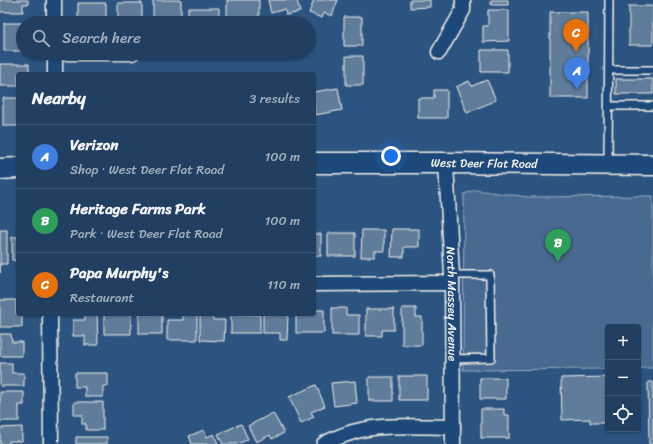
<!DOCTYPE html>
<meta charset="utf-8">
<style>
:root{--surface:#213f61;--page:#294667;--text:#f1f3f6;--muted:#a2afbd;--line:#3e5876;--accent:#d6ab8b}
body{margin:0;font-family:Sriracha,sans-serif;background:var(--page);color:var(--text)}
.controls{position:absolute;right:12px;bottom:12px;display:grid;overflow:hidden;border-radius:4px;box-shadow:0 1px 3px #0004}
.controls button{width:36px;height:36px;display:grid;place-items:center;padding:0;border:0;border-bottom:1px solid var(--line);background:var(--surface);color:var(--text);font:20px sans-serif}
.you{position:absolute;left:391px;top:156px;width:14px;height:14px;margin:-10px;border:3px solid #fff;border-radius:50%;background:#1a73e8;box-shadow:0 0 0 6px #1a73e833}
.badge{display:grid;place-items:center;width:26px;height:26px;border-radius:50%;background:var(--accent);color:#fff;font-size:13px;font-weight:700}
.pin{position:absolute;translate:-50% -33px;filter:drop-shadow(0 1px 2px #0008)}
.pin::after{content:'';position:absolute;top:21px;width:14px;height:12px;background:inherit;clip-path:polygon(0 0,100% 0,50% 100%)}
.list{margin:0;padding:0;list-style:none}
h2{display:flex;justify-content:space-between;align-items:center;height:52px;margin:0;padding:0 16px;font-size:17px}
h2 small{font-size:13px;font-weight:400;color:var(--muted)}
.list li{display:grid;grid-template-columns:26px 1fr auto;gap:12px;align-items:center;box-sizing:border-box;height:64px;padding:0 16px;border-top:1px solid var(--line)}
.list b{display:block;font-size:15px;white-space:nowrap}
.list p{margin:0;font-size:13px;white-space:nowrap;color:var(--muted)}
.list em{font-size:13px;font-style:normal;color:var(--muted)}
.icon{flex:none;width:22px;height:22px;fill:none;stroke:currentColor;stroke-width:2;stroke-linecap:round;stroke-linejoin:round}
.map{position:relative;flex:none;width:653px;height:444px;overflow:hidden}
.search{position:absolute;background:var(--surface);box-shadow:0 1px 3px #0004;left:16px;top:16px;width:300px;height:44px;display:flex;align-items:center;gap:10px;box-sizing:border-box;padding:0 14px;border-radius:22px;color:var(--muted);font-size:15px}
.panel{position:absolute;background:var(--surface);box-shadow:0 1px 3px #0004;left:16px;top:72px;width:300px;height:244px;border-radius:4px}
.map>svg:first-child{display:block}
.green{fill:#496b90;stroke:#9eaebc}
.building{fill:#5e7b9a;stroke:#f4f1e8}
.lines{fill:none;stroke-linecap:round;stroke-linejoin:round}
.service-casing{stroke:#f4f1e8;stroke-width:10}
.minor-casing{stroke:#f4f1e8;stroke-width:17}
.secondary-casing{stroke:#f4f1e8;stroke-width:23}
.service{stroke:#1f4a7a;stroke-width:7}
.minor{stroke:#1f4a7a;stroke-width:14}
.secondary{stroke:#1f4a7a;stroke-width:20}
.labels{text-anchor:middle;stroke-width:3;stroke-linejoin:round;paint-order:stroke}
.street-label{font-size:12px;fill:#f4f1e8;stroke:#1f4a7a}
</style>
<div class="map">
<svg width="653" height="444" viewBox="0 0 653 444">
<rect width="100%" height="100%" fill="#2c5481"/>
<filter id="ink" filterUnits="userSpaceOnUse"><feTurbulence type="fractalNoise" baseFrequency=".025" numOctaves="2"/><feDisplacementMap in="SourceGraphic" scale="8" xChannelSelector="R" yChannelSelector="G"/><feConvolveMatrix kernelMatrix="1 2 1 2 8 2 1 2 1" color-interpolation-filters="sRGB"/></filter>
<g filter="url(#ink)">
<path class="green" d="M475,190L528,197L653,196V368H638V327H608V369L463,370L464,194Z"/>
<path class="building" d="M0,0H28V4H23V12H0Z
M153,0H181V23H153Z
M227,0H259V22L227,23Z
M268,0H297L300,12L286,15L285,9L271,13Z
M314,0H338L332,16L324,13L322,18L309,13Z
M410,0H430V7L410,8Z
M491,0H508V5H491Z
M78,3H106V23H78Z
M118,3H142V23H118Z
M629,6H653V45H629Z
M188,8H219V23H188Z
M488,10H509V41L483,42V26H488Z
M550,12H588V98H550Z
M344,17H362V46H344Z
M4,23H23V51H4Z
M481,50H508V72H481Z
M346,56H363V85H346Z
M0,64H29V74H18V86H0Z
M616,79H653V94H616Z
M487,80L496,100L467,113L456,87L469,81L472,86Z
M338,88L342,110L315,115L314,92Z
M434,90H447V118H418V98H434Z
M3,98H18V126H3Z
M392,229H419V247H404V257H391Z
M0,230H7V264H0V273Z
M362,230H384V251H375V257H361Z
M328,233H355V256H328Z
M314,234H321V256H314Z
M12,237H18V261L12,260Z
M0,300H16V314H22V327H0Z
M332,308H346V315H359V335H332Z
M402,308H416V317H422V345H402Z
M366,309H394V330H382V336H366Z
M314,310H324V333H296V314H314Z
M85,314H97L98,345H85V336H73V320H85Z
M104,314H131V334H104Z
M139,314H162V334H139Z
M183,314H197V340H167V320H183Z
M200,314H213V320H225L224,341L200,340Z
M231,314L260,315V333H231Z
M263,314H288L287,340H280V333H263Z
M0,334H11L12,342H22V356H0Z
M0,363H12V373H24V386H0Z
M75,373H108V386H103V397H85V387H75Z
M399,376H427V400H399Z
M369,377H393V401H369Z
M608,377V419H606V423H590V419L562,420L561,378Z
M480,378H506V399H480Z
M355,381L357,403L334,406L331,383Z
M648,382H653V444H649Z
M316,385L325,406L311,412L314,417L301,423L289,397Z
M0,392H24V405H19V421H0Z
M74,402H103V430H86V424H82V415H74Z
M481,409H504V415H509V438H481Z
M273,413L284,433L272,439L270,435L256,442L248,426Z
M241,424L248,439L238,444H223L218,434Z
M22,427V441H9V444H0V428Z
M204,430L207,437L214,434L218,444H192L189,436Z
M76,437H107V444H76Z"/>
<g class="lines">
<g class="service-casing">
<path id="service" d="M609,70H653
M609,106H653
M608,164L609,0
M452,275H490L491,358L452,359"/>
</g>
<g class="minor-casing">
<g id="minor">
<path d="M54,0V23"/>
<path d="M439,52L463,10V0"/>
<path d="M55,53H132"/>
<path d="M55,53V74"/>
<path id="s1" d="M446,163L452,275L453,444"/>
<path d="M314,284L452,283"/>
<path d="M50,314L51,444"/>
<path d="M324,444C333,439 343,435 353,432C383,423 421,427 453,427"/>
</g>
</g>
<g class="secondary-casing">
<g id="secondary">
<path id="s2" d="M314,163H446L653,165"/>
<path d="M0,169L18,168"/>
</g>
</g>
<use href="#service" class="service"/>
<use href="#minor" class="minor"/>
<use href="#secondary" class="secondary"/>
</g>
</g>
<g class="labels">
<g class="street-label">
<text dy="4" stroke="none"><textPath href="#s2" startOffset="170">West Deer Flat Road</textPath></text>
<text dy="4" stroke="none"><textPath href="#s1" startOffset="141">North Massey Avenue</textPath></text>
</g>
</g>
</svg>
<div class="controls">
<button>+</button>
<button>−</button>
<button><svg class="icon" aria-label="locate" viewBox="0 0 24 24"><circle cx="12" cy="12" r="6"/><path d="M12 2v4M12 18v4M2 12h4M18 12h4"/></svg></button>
</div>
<div class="you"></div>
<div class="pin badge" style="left:577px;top:90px;background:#3f7fe0">A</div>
<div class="pin badge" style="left:558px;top:262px;background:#2e9e5b">B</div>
<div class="pin badge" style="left:576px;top:52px;background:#e8710a">C</div>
<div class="search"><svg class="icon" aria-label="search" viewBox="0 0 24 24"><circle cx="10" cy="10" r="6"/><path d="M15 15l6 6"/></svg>Search here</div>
<section class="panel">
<h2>Nearby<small>3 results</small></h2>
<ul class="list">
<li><span class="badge" style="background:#3f7fe0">A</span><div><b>Verizon</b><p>Shop · West Deer Flat Road</p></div><em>100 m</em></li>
<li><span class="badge" style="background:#2e9e5b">B</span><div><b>Heritage Farms Park</b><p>Park · West Deer Flat Road</p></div><em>100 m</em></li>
<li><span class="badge" style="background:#e8710a">C</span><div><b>Papa Murphy's</b><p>Restaurant</p></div><em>110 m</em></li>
</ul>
</section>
</div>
